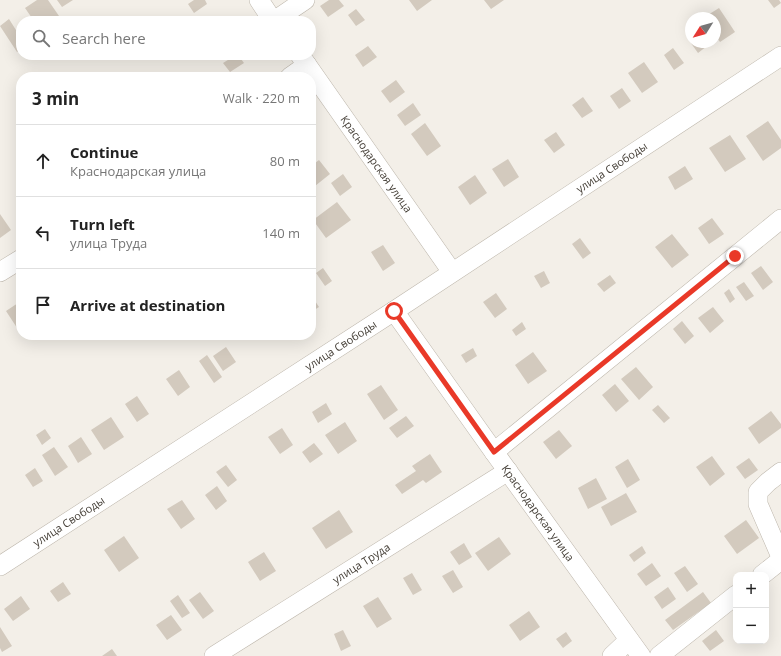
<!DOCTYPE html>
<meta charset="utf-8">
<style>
:root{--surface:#fff;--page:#f2f2f2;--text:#222;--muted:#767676;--line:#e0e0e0}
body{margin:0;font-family:"Open Sans",sans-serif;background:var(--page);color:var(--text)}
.controls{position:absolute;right:12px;bottom:12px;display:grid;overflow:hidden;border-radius:8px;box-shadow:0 4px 16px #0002}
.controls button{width:36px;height:36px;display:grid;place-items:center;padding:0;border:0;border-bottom:1px solid var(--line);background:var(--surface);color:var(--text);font:20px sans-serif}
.compass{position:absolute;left:685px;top:12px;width:36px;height:36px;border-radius:50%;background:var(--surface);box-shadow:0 4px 16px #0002;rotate:233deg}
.stop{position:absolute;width:12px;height:12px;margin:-9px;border:3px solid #e93928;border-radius:50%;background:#fff}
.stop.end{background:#e93928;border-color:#fff;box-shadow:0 1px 4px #0008}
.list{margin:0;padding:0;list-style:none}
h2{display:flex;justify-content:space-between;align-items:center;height:52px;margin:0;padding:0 16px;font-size:17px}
h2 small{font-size:13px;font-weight:400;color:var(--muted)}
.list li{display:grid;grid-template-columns:26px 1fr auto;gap:12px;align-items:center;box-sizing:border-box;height:72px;padding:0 16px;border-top:1px solid var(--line)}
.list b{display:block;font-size:15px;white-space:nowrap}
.list p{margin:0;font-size:13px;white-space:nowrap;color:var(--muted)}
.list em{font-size:13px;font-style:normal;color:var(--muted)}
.icon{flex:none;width:22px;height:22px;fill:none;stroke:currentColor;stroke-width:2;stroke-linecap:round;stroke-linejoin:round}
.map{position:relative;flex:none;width:781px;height:656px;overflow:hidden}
.search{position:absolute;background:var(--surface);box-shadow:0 4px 16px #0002;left:16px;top:16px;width:300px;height:44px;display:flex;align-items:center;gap:10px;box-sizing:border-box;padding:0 14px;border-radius:16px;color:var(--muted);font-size:15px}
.panel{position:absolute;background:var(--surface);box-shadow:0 4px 16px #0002;left:16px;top:72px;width:300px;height:268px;border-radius:16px}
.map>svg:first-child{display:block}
.building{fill:#d3cabe}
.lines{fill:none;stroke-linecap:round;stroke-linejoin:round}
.minor-casing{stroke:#bdb6ab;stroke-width:20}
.minor{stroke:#fff;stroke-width:19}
.route{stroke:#e93928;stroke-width:5}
.labels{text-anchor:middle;stroke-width:3;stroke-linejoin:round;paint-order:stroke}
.street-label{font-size:11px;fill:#453f37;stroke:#fff}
</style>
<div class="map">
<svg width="781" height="656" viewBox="0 0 781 656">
<rect width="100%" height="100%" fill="#f3efe8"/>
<path class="building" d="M37,0H48L59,16L53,21H34L25,8Z
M57,0H73L62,7Z
M194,0H205L207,4L194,13L188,4Z
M329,0H339L344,6L328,17L320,6Z
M409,0H432L417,11Z
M484,0H504L491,9Z
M768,0H779L781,3L774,8Z
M719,8L735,32L720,42L715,35V18H703Z
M356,9L365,20L356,26L348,15Z
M9,19L21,38V49L17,52L0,26Z
M691,37V42H704L707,46L698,53L688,39Z
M368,46L377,57L363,67L355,55Z
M673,48L684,63L674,70L664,55Z
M236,55H238L244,63L230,72L223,63Z
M644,62L658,82L642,93L628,73Z
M396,80L405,92L390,103L381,91Z
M622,88L631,101L619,109L610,96Z
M583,97L593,111L582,118L572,105Z
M413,103L421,115L405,126L397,115Z
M768,121L781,140V148L763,161L746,136Z
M425,123L441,146L427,156L411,134Z
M556,132L565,145L554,153L544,140Z
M730,135L746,159L725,172L709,148Z
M508,159L519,177L504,187L492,169Z
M319,160L330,174L315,186L311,180V166Z
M685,166L693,179L675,190L668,177Z
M343,174L352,187L340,196L331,183Z
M475,175L487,193L470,205L458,187Z
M337,202L351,220L326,238L313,220Z
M0,214L11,230L0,238Z
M712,218L724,234L709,244L698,228Z
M672,234L689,255L672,268L655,247Z
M580,238L591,253L583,259L572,244Z
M383,245L395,263L383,271L371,252Z
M761,266L773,282L763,290L751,273Z
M323,268L332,281L325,286L316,273Z
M544,271L550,283L541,288L534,276Z
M610,275L616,283L604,292L597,284Z
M744,282L754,296L746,301L736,287Z
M729,289L735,299L730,303L724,293Z
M496,293L507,309L495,318L483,302Z
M311,295L319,307L311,312Z
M21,301V334L6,311Z
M713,307L724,321L710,333L698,318Z
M682,321L694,336L685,344L673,329Z
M522,322L526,329L516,336L512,330Z
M226,347L236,362L223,371L213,356Z
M473,348L477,356L466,363L461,355Z
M533,352L547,371L528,384L515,365Z
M207,355L222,377L214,383L199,361Z
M636,367L653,387L639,400L621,379Z
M179,370L190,387L178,396L166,379Z
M615,384L629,401L616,412L602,395Z
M381,385L398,410L384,420L367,394Z
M137,396L149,414L137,422L125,404Z
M326,403L332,414L318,423L312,412Z
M658,405L670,418L664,423L652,410Z
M771,411L781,424V428L759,444L748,428Z
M406,416L414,426L397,438L389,428Z
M111,417L124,437L104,450L91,430Z
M345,422L357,441L338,454L325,435Z
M282,428L293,445L280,454L268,437Z
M45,429L51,438L42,445L36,435Z
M559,430L572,446L556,459L543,442Z
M81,437L92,454L78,463L68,446Z
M314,443L323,454L310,463L302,452Z
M54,447L68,467L55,476L42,455Z
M430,454L442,472L426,483L423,480L402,494L395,485L416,471L412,466Z
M712,456L725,474L710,486L696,467Z
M749,458L758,470L745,479L736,467Z
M628,459L640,480L627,488L615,467Z
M226,465L237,480L228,487L216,472Z
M35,468L43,481L33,487L25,475Z
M596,478L607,499L588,509L578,488Z
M217,486L227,501L216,510L205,495Z
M626,493L637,512L611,526L601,507Z
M182,500L195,519L181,529L167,509Z
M339,510L353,532L326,549L312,528Z
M746,520L759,538L737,554L724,536Z
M124,536L139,558L119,572L104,550Z
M499,537L511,554L488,571L475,553Z
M464,543L472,557L459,565L450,552Z
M642,546L646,553L634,562L629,555Z
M264,552L276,571L260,581L248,562Z
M652,563L661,576L646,586L637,574Z
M685,566L698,584L687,592L674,573Z
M453,570L463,587L453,593L442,576Z
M412,573L422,590L413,595L403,578Z
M63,582L71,594L58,602L50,591Z
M668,587L676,599L662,609L654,597Z
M200,592L214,611L203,619L189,600Z
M703,592L711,603L673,630L665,620Z
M178,595L190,613L182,618L170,601Z
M21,596L30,609L13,621L4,609Z
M378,597L392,619L377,628L363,606Z
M529,611L540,627L520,641L509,625Z
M171,615L182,630L167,640L156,625Z
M0,627L12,646L2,652L0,648Z
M343,630L351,646L341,651L334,634Z
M716,630L724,641L710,651L702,641Z
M566,632L572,641L563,648L556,639Z
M112,649L117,656H102Z"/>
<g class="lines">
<g class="minor-casing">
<g id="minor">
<path d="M259,0L273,21"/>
<path d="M274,21L305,0"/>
<path id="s1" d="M300,55L452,272"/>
<path d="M290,77L307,65"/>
<path d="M0,272L21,259"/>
<path id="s2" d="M394,311L494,452L641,656"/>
<path d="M494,452L781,219"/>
<path d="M781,472L768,482L758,492V504L781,557"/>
<path id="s3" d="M0,566L394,311L781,56"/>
<path d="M762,575L781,560"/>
<path id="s4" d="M214,656L508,471"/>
<path d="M612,656L629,640"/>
<path d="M659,656L736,595"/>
</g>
</g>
<use href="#minor" class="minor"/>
</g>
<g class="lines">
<path class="route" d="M394,311L494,452L735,256"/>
</g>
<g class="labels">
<g class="street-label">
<text dy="4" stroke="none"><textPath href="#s1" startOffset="133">Краснодарская улица</textPath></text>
<text dy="4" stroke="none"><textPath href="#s3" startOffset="730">улица Свободы</textPath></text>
<text dy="4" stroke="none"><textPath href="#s3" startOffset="406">улица Свободы</textPath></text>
<text dy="4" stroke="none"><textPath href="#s2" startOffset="248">Краснодарская улица</textPath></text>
<text dy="4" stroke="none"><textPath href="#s3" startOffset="82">улица Свободы</textPath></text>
<text dy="4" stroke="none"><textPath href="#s4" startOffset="174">улица Труда</textPath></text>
</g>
</g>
</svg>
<div class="controls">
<button>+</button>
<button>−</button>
</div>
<svg class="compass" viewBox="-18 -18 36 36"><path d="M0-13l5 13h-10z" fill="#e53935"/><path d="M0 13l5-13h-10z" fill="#767676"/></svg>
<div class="stop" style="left:394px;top:311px"></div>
<div class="stop end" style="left:735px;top:256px"></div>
<div class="search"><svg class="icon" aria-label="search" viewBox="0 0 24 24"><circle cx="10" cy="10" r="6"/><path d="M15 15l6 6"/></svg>Search here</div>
<section class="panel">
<h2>3 min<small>Walk · 220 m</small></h2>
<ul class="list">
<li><svg class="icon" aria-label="ahead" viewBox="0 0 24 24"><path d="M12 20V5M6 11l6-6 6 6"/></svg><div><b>Continue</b><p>Краснодарская улица</p></div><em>80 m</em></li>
<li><svg class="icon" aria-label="left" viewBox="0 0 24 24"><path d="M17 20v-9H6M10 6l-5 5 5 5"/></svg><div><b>Turn left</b><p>улица Труда</p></div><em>140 m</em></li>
<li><svg class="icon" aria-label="arrive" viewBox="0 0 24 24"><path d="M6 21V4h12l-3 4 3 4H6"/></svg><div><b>Arrive at destination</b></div></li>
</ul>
</section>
</div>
